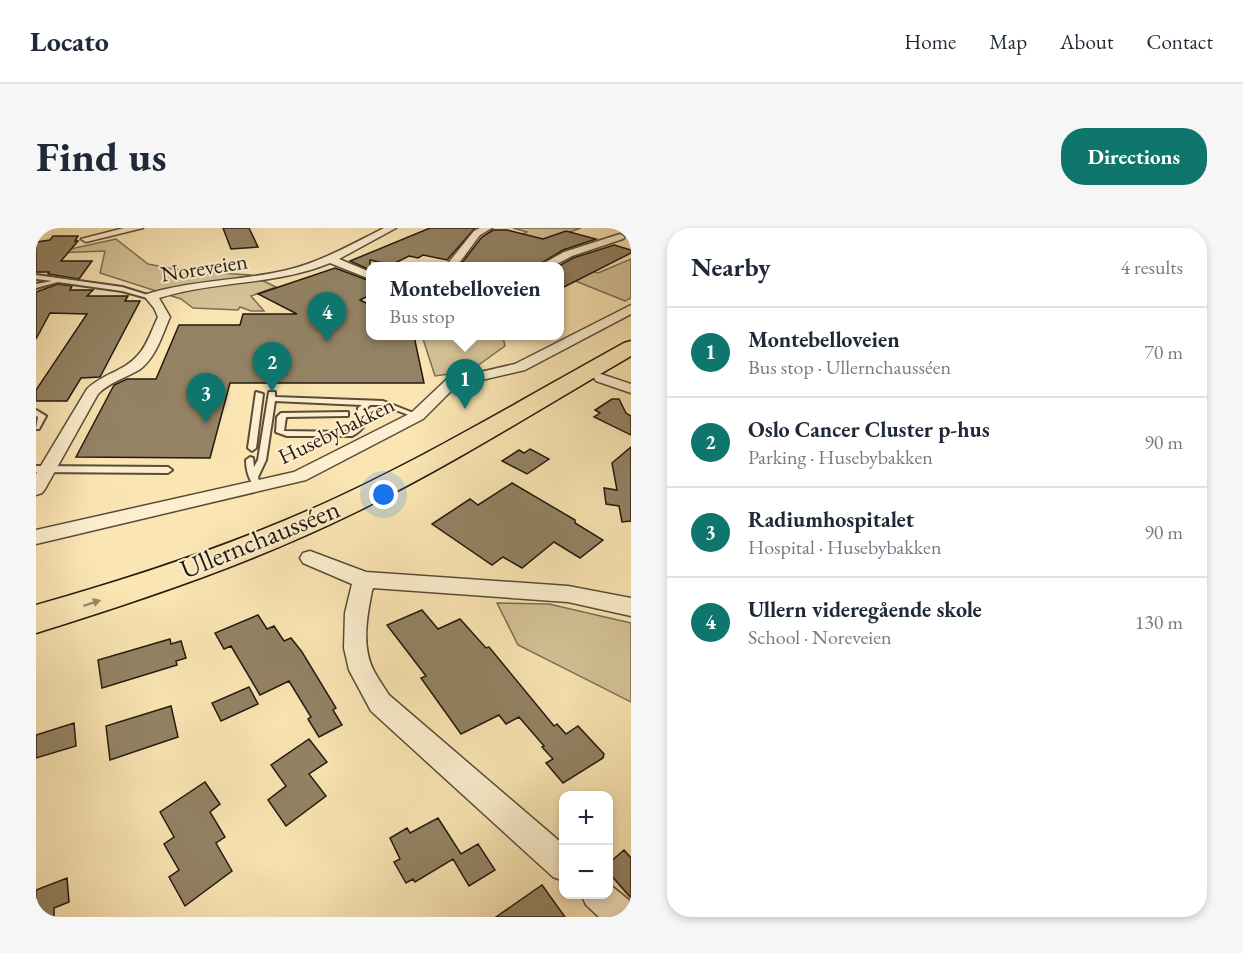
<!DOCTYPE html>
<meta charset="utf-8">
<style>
:root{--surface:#fff;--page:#f6f6f7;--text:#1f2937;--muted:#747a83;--line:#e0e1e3;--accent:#0f766e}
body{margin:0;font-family:"EB Garamond",serif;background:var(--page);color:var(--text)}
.controls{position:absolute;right:18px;bottom:18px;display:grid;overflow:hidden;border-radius:12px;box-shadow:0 3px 9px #0003}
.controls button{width:54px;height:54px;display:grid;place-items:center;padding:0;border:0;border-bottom:2px solid var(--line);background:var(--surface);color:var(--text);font:30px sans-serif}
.you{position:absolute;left:348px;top:267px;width:21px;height:21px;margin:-15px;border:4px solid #fff;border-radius:50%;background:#1a73e8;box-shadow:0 0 0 9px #1a73e833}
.badge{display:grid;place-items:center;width:39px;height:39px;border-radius:50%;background:var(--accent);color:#fff;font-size:20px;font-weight:700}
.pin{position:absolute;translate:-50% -50px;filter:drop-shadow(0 2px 3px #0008)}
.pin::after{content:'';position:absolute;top:32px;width:21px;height:18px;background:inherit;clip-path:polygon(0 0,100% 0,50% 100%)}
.popup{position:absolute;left:330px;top:34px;width:198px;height:78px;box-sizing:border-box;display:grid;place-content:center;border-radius:12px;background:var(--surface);filter:drop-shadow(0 2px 4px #0005);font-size:20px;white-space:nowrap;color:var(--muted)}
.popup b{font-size:22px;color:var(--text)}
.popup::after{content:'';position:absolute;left:50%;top:100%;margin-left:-12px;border:12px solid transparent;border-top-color:var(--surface)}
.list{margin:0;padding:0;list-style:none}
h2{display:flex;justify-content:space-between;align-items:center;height:78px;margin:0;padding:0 24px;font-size:26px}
h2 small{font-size:20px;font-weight:400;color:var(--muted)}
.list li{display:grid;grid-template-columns:39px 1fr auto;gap:18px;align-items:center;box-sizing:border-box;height:90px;padding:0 24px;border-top:2px solid var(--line)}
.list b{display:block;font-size:22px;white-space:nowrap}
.list p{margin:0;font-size:20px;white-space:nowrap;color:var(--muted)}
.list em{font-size:20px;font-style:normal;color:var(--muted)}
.map{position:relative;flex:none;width:595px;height:689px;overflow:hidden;border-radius:24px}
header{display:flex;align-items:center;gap:36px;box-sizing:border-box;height:84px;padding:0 30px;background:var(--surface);border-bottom:2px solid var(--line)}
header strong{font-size:28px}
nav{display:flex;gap:33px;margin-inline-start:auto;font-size:21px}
.intro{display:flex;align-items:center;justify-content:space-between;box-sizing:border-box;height:144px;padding:0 36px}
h1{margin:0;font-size:42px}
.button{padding:15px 27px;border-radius:24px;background:var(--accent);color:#fff;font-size:21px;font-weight:700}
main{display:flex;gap:36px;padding:0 36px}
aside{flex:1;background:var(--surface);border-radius:24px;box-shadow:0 3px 9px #0003}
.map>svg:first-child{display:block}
.green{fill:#d5c297;stroke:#7c6e53;stroke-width:1.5}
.building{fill:#938364;stroke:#23190f;stroke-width:1.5}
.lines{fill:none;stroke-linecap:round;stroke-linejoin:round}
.service-casing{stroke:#594c38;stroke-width:4}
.minor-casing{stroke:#594c38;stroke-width:3}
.trunk-casing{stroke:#23190f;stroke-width:3}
.service{fill:#fceece;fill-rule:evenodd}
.minor{fill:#fceece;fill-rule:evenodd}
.trunk{fill:#fae5b3;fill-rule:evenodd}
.oneway{fill:#998969}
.labels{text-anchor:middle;stroke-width:4.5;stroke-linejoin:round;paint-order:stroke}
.far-street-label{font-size:22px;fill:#23190f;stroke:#fceece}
.street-label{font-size:27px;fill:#23190f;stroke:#fceece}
</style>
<header>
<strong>Locato</strong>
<nav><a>Home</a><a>Map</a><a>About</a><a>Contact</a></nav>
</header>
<div class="intro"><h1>Find us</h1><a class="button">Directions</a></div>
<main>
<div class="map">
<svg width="595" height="689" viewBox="0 0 595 689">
<rect width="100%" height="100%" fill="#fae5b3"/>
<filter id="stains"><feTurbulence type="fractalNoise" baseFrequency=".00333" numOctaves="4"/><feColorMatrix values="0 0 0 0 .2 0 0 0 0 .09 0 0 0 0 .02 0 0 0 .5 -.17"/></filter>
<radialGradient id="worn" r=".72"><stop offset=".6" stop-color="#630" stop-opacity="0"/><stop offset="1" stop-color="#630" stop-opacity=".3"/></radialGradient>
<path class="green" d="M477,0H545L476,24L465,15L491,4Z
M80,11L112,36L149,43L215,47L240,59L215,68L228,83H215L204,79L202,82L157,80L145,71L64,45L69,23L16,25Z
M595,31V70L589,73L527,48L532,36L562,45Z
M386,108H464L467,109L469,118L434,143L399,148Z
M461,375L513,376L595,395V474L482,417Z"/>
<path class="building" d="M187,0H213L222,19L195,21Z
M394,0H439L411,32L387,27L382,30L373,28L355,37L334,32V42L314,33Z
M457,2H471L507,11L530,3L560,11L527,22L499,39H435L425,36L446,9Z
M17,8H42L39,13H42L25,33H56L43,51L12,46L13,44H0V14L14,12Z
M578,17L595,22V25L524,61V39H521L537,30Z
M299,40L334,53V67L324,72L334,77V108H378L388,155H194L174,230L40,229L78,157L91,151H120L143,97H204L207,86H261L222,66Z
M22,56L36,58L34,62H57L51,68H92L89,73H104L64,149L45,150L31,173H0V162L51,86L14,85L0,111V64Z
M576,171H583L590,185L595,188V207L558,189L564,185L559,182Z
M595,219V293L586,294L583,278L570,276L568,260L581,262L576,235Z
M494,221L513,231L491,246L466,233L483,222L488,225Z
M476,255L539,292V295L567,312L544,330L518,314L486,340L467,329L456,337L396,296L434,271L442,277Z
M386,382L402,401L424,391L450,420L453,419L518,498L521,496L530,506L542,498L568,526L567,530L527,555L510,535L517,531L506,519L508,518L483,489L470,496L463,487L425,506L385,450L390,448L351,397Z
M222,387L231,401L238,398L248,413L255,410L266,424L300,480L297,482L306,497L283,509L272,491L275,489L253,453L224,467L195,418L188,421L179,405Z
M134,411L135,416L145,413L150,430L140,433L141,437L66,460L62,432Z
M213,459L222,476L185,493L176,475Z
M135,478L142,509L74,532L70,498Z
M38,495L40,518L0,530V507Z
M273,511L291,534L273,546L290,568L250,598L232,572L250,558L235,537Z
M169,554L184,576L174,584L189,609L180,615L196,643L149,678L133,649L143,642L128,616L138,609L124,584Z
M402,590L425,626L442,616L459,642L433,658L417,631L379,654L377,651L370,655L358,634L364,631L354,610L371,600L374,605Z
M588,622L595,630V670L573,645V635Z
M31,650L33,674L18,680V689H0V662Z
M506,657L529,689H460Z"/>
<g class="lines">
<g class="service-casing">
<path id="service" d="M0,47L86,59L118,69L115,71L86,63L22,54L0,60V56L16,53L0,51Z
M220,164L227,166L220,220L216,223L212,220Z
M233,164H239V169L347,173L385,188L381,190L346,177H334L330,181C332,194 328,202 316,208H251L240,204L241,189L245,185L312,184V188H309L250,189L248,203L312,204L321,196L322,180L326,177L239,173L230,232L222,249L223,253L219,256L216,255C212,248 210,241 210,232L214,229L217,230L218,239L222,232Z
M0,182L10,188L3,201H0L2,189L0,188Z
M0,238L132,239L136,242L132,245L0,244Z"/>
</g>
<g class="minor-casing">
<path id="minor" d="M88,0H107L50,14L45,11Z
M348,0H360L303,31L334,44V51L294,35C238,58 179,52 123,70L134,89C126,107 120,130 103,142C89,150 74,154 62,166L9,261L6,265L0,267V246L51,161C66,146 89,143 102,127C111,118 116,101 122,89L118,80L109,69L111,66C157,52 205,53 251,42C285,34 316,16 348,0Z
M444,0H456L444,7L420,39H409L438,3Z
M584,6L589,9L587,11L536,28L515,39H501L528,24Z
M595,77V86L489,142L420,158L387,191L270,252L0,316V302L258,244L375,185L410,152L479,136Z
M565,146L595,156V165L560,153L558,150L560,147Z
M274,323L330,344L532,358L595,370V388L532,374L337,360L336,363C331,388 325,419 338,443C342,451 348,459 353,467L528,617V653L517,649L335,483L313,442L308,420L309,385L316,356L267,335L264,330L267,325Z
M572,655L595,674V689H563L550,677L545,666H572Z"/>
</g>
<g class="trunk-casing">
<path id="trunk" d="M595,113V128C504,181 414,238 318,285C216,335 109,371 0,405V377C102,348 203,315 300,270C399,224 492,168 588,115Z"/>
</g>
<use href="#service" class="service"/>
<use href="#minor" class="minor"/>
<use href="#trunk" class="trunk"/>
</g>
<defs><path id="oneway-solid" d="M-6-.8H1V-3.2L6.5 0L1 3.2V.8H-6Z" transform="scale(1.5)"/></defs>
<use class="oneway" href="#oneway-solid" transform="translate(56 375) rotate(-18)"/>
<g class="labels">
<g class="far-street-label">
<text transform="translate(168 39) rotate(-9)" y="8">Noreveien</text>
<text transform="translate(300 202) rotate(-26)" y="8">Husebybakken</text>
</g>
<g class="street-label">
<text transform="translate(224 311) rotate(-22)" y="9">Ullernchausséen</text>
</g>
</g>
<rect width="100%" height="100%" filter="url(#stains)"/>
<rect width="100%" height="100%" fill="url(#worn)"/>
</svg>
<div class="controls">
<button>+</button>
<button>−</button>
</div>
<div class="you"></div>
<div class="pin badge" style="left:429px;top:181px">1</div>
<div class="popup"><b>Montebelloveien</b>Bus stop</div>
<div class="pin badge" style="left:236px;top:164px">2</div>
<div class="pin badge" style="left:170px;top:195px">3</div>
<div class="pin badge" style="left:291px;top:114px">4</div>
</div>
<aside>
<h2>Nearby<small>4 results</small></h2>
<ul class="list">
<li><span class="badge">1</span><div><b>Montebelloveien</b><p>Bus stop · Ullernchausséen</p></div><em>70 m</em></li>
<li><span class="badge">2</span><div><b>Oslo Cancer Cluster p-hus</b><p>Parking · Husebybakken</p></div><em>90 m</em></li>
<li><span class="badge">3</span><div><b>Radiumhospitalet</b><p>Hospital · Husebybakken</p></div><em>90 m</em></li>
<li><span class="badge">4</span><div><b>Ullern videregående skole</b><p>School · Noreveien</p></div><em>130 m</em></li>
</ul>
</aside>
</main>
